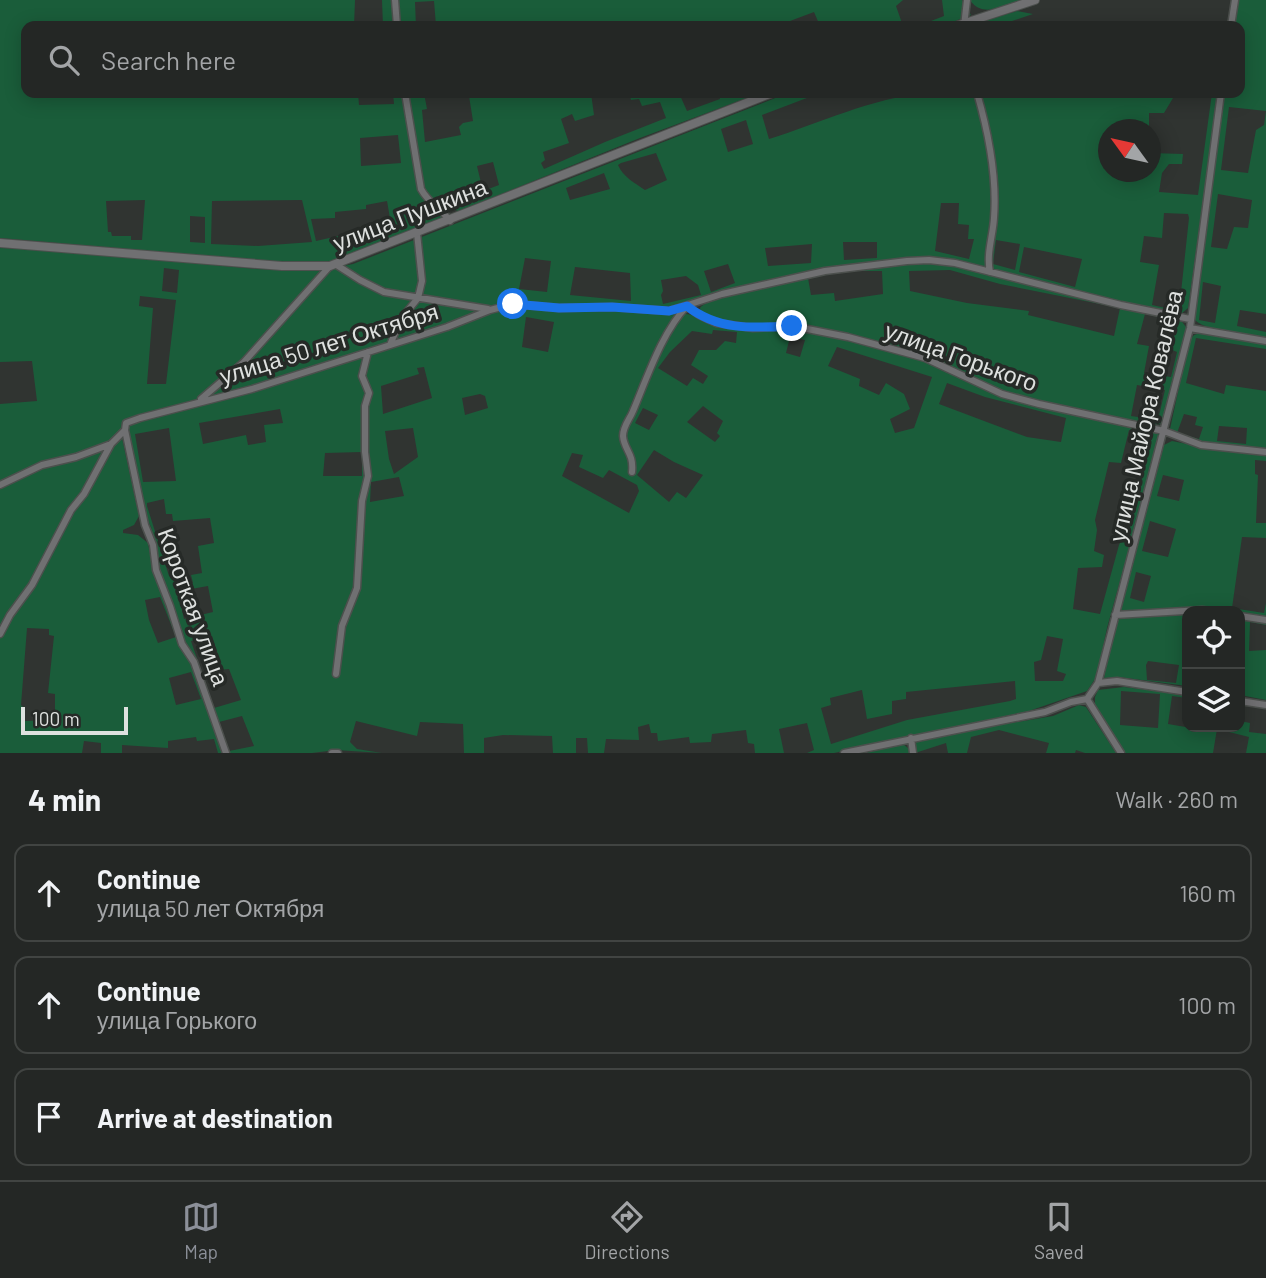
<!DOCTYPE html>
<meta charset="utf-8">
<style>
:root{--surface:#242725;--page:#303332;--text:#f1f3f6;--muted:#a3a5a7;--line:#414442;--accent:#8c9099}
body{margin:0;font-family:Barlow,sans-serif;background:var(--page);color:var(--text)}
.controls{position:absolute;right:21px;bottom:21px;display:grid;overflow:hidden;border-radius:14px;box-shadow:0 4px 18px #0003}
.controls button{width:63px;height:63px;display:grid;place-items:center;padding:0;border:0;border-bottom:2px solid var(--line);background:var(--surface);color:var(--text);font:35px sans-serif}
.compass{position:absolute;left:1098px;top:119px;width:63px;height:63px;border-radius:50%;background:var(--surface);box-shadow:0 4px 18px #0003;rotate:303deg}
.scale{position:absolute;left:21px;bottom:18px;width:107px;box-sizing:border-box;padding-left:7px;border:4px solid #dee1df;border-top:0;font-size:19px;line-height:24px;white-space:nowrap;color:#dee1df;-webkit-text-stroke:5px #262a27;paint-order:stroke}
.stop{position:absolute;width:21px;height:21px;margin:-16px;border:5px solid #1a73e8;border-radius:50%;background:#fff}
.stop.end{background:#1a73e8;border-color:#fff;box-shadow:0 2px 7px #0008}
.list{margin:0;padding:0;list-style:none}
h2{display:flex;justify-content:space-between;align-items:center;height:91px;margin:0;padding:0 28px;font-size:30px}
h2 small{font-size:23px;font-weight:400;color:var(--muted)}
.list li{display:grid;grid-template-columns:46px 1fr auto;gap:21px;align-items:center;box-sizing:border-box;height:98px;margin:0 14px 14px;padding:0 14px;border:2px solid var(--line);border-radius:14px}
.list b{display:block;font-size:26px;white-space:nowrap}
.list p{margin:0;font-size:23px;white-space:nowrap;color:var(--muted)}
.list em{font-size:23px;font-style:normal;color:var(--muted)}
.icon{flex:none;width:38px;height:38px;fill:none;stroke:currentColor;stroke-width:2;stroke-linecap:round;stroke-linejoin:round}
.map{position:relative;flex:none;width:1266px;height:753px;overflow:hidden}
.search{position:absolute;background:var(--surface);box-shadow:0 4px 18px #0003;left:21px;right:21px;top:21px;height:77px;display:flex;align-items:center;gap:18px;box-sizing:border-box;padding:0 24px;border-radius:14px;color:var(--muted);font-size:26px}
.sheet{height:427px;background:var(--surface)}
nav{display:flex;justify-content:space-around;align-items:center;box-sizing:border-box;height:98px;border-top:2px solid var(--line);background:var(--surface);font-size:19px;color:var(--muted)}
nav a{display:grid;justify-items:center;gap:4px}
nav .on{color:var(--accent)}
.map>svg:first-child{display:block}
.green{fill:#1a5d3a;fill-rule:evenodd}
.lines{fill:none;stroke-linecap:round;stroke-linejoin:round}
.minor-casing{stroke:#4c504d;stroke-width:9}
.tertiary-casing{stroke:#4c504d;stroke-width:10}
.minor{stroke:#707072;stroke-width:6}
.tertiary{stroke:#707072;stroke-width:8}
.route{stroke:#1a73e8;stroke-width:9}
.labels{text-anchor:middle;stroke-width:7;stroke-linejoin:round;paint-order:stroke}
.street-label{font-size:23px;fill:#dee1df;stroke:#262a27}
</style>
<div class="map">
<svg width="1266" height="753" viewBox="0 0 1266 753">
<rect width="100%" height="100%" fill="#303431"/>
<path class="green" d="M0,0H355L354,26H26V93H358L359,105L394,104L393,93H402L418,187L425,201L442,216V220L335,260L318,263L281,262L0,238ZM398,135L401,163L361,166L360,138ZM145,200L142,240H131V236H112L111,232H108L106,201ZM302,200L312,242L258,246L211,244L212,201ZM387,201L391,224L316,241L311,219L335,218V212L366,209V205ZM190,216L205,217V243L190,242Z
M382,0H392L395,26H383Z
M397,0H903L896,6L903,26H820L814,12L790,21L791,26H436L434,1L415,2L416,26H399Z
M942,0H962L971,15L942,26H918L944,16Z
M970,0H1023C1006,5 982,19 970,0Z
M1237,0H1266V314L1240,310L1237,326L1266,332V339C1249,336 1202,331 1193,318L1223,93H1240V26H1233ZM1229,107L1266,111L1264,125L1256,130L1248,173L1221,170ZM1218,194L1252,200L1248,228L1234,227L1227,249L1211,247ZM1203,282L1221,286L1215,323L1199,320Z
M1017,11L1033,14L997,26H967Z
M407,93H424L427,109L422,110L425,142L461,135L459,127L463,123L473,121L469,96L486,93H591L594,115L575,121L572,114L561,119L569,143L543,152L545,160L541,163L544,169L605,142L666,118L660,102L642,106L639,99L631,100L629,93H679L687,111L720,99L718,93H760L640,138L459,211L439,206L423,189ZM493,162L499,185L483,191L477,166Z
M788,93H820L762,115L769,139C820,123 872,98 926,93C942,91 959,93 975,93C987,132 995,174 993,215C993,233 985,252 988,269L934,259L888,260L829,268L746,286L682,306H596L512,302L496,306V311L514,306L676,312L692,315L717,325L738,328L797,330L849,339L923,360L1002,395L1039,406L1157,432L1160,436L1107,628L1097,676L1087,691L1029,711L834,753H807L814,750L807,723L779,729L784,753H755L754,744L748,743L746,730L712,734L711,742L690,743L689,737L658,741L657,733H651L649,724L638,727L639,740L606,739L604,753H588L587,738H576V753H553L552,736L503,735L484,738V753H464L463,724L420,722L417,736L356,721L350,742L357,749L382,753L336,750L312,753H228L195,660L185,643L177,615L160,574L151,527L144,513L127,436L122,438L139,516L134,525L123,530V533L138,535L148,543L153,571L169,607L180,644L193,666L222,753H218L214,739L197,741L196,737L168,741V748L122,745V753H101V743L84,741L82,753H0V404L37,401L32,361L0,362V248L51,250L256,269L316,271L353,264ZM746,120L753,144L728,152L721,129ZM656,153L667,180L645,190C635,183 623,177 618,165L621,163ZM604,173L610,189L570,200L566,188ZM941,203H959L958,224L969,225L968,239H974L969,259L935,251ZM843,242H877V258L844,260ZM812,244L811,263L768,266L765,248ZM525,258L551,261L547,292L519,289ZM728,264L735,283L711,292L704,271ZM575,267L630,273L631,301L570,295ZM164,268L179,270L177,293L162,291ZM686,276L698,285L701,295L663,304L661,295L663,291L661,280ZM140,296L176,300L166,384H147L153,308L139,306ZM526,317L554,322L548,352L522,347ZM713,330L737,332L736,343L725,341L716,350H699L691,365L708,376L703,384L693,378L687,386L658,368L670,352L692,331L712,334ZM790,337L805,340L800,357L786,353ZM837,347L932,377L914,428L895,433L890,419L910,409L904,394L886,383L879,395L859,386L860,379L828,366ZM424,367L432,398L383,414L381,386L419,374L417,368ZM947,383L985,397L1066,418L1061,442L1027,437L939,404ZM368,390L367,451L369,476L363,500L358,588L344,623L341,656L335,677L341,626L356,588L359,548V512L367,476L364,404L366,391ZM480,394L485,396L488,408L465,415L462,398ZM703,406L723,421L717,433L720,436L715,442L687,422ZM643,408L658,415L649,430L635,423ZM280,409L283,423L264,425L266,442L248,445L246,435L203,444L199,423ZM169,428L176,481L143,482L135,434ZM413,428L418,457L394,474L389,459L385,431ZM1129,430L1152,436L1134,510L1119,545L1100,614L1073,609L1078,568L1102,567L1104,555L1094,551L1097,530L1095,520L1109,462L1121,463ZM654,450L674,462L703,475L686,498L677,492L669,502L637,475ZM362,452V476H323L325,453ZM572,453L583,455L579,467L603,478L609,470L637,485L639,491L629,513L562,476ZM399,477L404,496L370,502L371,482ZM164,499L166,514H172L173,521L210,518L214,543L198,546L202,573L191,575L193,583L190,584L191,589L208,586L213,612L184,619L174,575L169,576L147,506V503ZM160,597L176,637L158,643L149,620L145,600ZM27,628L49,629V635L54,636L48,693L55,694V720L25,721V709L21,705ZM212,636L218,655V670L229,669L241,700L214,708L191,641ZM1047,636L1063,639L1057,671L1066,674L1063,681H1035L1034,662L1041,660ZM191,672L201,699L176,705L169,678ZM1015,681L1016,699L1010,701L907,720L831,744L821,708L831,705L830,698L862,690L867,719L892,714V701L906,699V692ZM242,716L254,746L229,751L219,722Z
M978,93H1165V96L1173,98L1164,113H1149V129L1108,130V172H1150L1151,153L1183,154L1182,164H1169L1162,173L1159,192L1198,195L1212,93H1218L1192,280L1188,308L1181,314L1177,313L1119,302L992,270L990,261L996,183ZM1164,213L1188,214L1189,218L1179,311L1152,305L1159,265L1140,262L1144,236L1162,238ZM996,240L1020,244L1015,270L993,264ZM1024,247L1082,259L1075,287L1019,272Z
M925,263L955,266L1180,319L1186,327V333L1163,420L1160,424L1150,425L1072,410L1000,391L924,357L794,325L754,326L717,321L701,313L700,308C710,293 851,268 876,265C892,264 908,263 925,263ZM950,270L1000,284L1120,308L1114,336L1028,315L1029,311L967,303L910,291L909,271ZM849,271H882L883,294L835,301L834,293L811,295L808,278ZM1145,314L1175,320L1172,350L1177,352L1171,377L1144,373L1149,346L1137,344ZM1137,385L1165,390L1158,420L1131,416Z
M1200,333L1266,343V349L1196,338L1186,383L1224,394L1226,385L1266,391V450L1211,444L1173,434L1170,429L1189,341L1194,335ZM1184,414L1197,417L1195,425L1203,427L1199,439L1177,433ZM1219,426L1247,428L1246,444L1217,441Z
M1172,441L1192,445L1266,454V461L1255,460V474L1258,475L1256,523H1266V538L1242,537L1232,608L1264,613L1266,603V618L1240,614V611L1175,608L1120,614L1164,445ZM1163,475L1184,480L1179,501L1157,496ZM1150,521L1176,529L1168,557L1142,551ZM1136,572L1151,576L1144,602L1130,598Z
M1187,612V686L1119,677L1104,678L1116,622L1120,618ZM1148,661L1179,665L1176,683L1147,680L1146,665Z
M1240,617L1266,622V625L1250,622L1249,651L1266,650V700L1240,695Z
M1124,687L1187,695V698L1172,696L1168,724L1209,731L1210,727H1240V721L1250,723L1249,732L1266,734V753H1246L1249,737L1217,729L1213,753H1123L1095,708V697L1098,690ZM1121,691L1160,694L1158,728L1120,725Z
M1079,705L1086,707L1116,753H1085L1076,750L1075,753H1046L1049,743L999,730L971,737L967,753H948L946,743L915,753L914,745L916,742L981,728L1053,716Z
M903,744L908,748L910,753H865Z"/>
<g class="lines">
<g class="minor-casing">
<path id="minor" d="M395,0L397,26
M964,26L967,0
M1231,26L1235,0
M405,93L421,189C429,204 441,208 450,221
M977,93C988,131 997,178 994,218C993,236 986,254 990,272
M335,264L360,280L384,292L488,309
M1190,328L1266,341
M390,345L401,319L418,298L422,281L417,233
M201,399L244,362L330,266
M125,430L145,525L153,545L156,570L170,606L182,644L194,662L226,753
M632,472C634,453 624,450 623,436C623,426 630,419 633,411C647,378 662,332 687,306L699,315L716,323L753,328L792,326L848,337L925,358L1002,394L1039,404L1164,431L1201,445L1266,452
M0,485L42,465L76,457L111,444L125,430L126,423L140,418L252,389L447,327L490,310L513,304L559,308L612,307L669,311L722,294L825,271L907,261L929,260L955,263L1121,305L1190,319
M1115,615L1202,610L1212,611
M1240,616L1266,620
M0,634L10,615L32,585L71,510L84,494L111,444
M336,674L342,626L357,588L362,501L368,476L365,452V406L369,393L362,376L368,352
M1098,683L1117,681L1187,692
M1087,699L1098,683L1190,328L1221,93
M1240,701L1266,705
M911,738L913,753
M332,753H338
M844,753L1045,712L1071,702L1087,699L1121,753"/>
</g>
<g class="tertiary-casing">
<path id="tertiary" d="M956,26L1035,0
M0,243L282,266H330L772,93"/>
</g>
<use href="#minor" class="minor"/>
<use href="#tertiary" class="tertiary"/>
</g>
<g class="lines">
<path class="route" d="M513,304L559,308L612,307L669,311L687,306C718,331 755,328 792,326"/>
</g>
<g class="labels">
<g class="street-label">
<text transform="translate(410 215) rotate(-21)" y="8">улица Пушкина</text>
<text transform="translate(329 344) rotate(-17)" y="8">улица 50 лет Октября</text>
<text transform="translate(961 357) rotate(20)" y="8">улица Горького</text>
<text transform="translate(1146 416) rotate(-77)" y="8">улица Майора Ковалёва</text>
<text transform="translate(193 607) rotate(70)" y="8">Короткая улица</text>
</g>
</g>
</svg>
<div class="controls">
<button><svg class="icon" aria-label="locate" viewBox="0 0 24 24"><circle cx="12" cy="12" r="6"/><path d="M12 2v4M12 18v4M2 12h4M18 12h4"/></svg></button>
<button><svg class="icon" aria-label="layers" viewBox="0 0 24 24"><path d="M12 4l9 5-9 5-9-5zM3 14l9 5 9-5"/></svg></button>
</div>
<svg class="compass" viewBox="-18 -18 36 36"><path d="M0-13l5 13h-10z" fill="#e53935"/><path d="M0 13l5-13h-10z" fill="#a3a5a7"/></svg>
<div class="scale">100 m</div>
<div class="stop" style="left:513px;top:304px"></div>
<div class="stop end" style="left:792px;top:326px"></div>
<div class="search"><svg class="icon" aria-label="search" viewBox="0 0 24 24"><circle cx="10" cy="10" r="6"/><path d="M15 15l6 6"/></svg>Search here</div>
</div>
<section class="sheet">
<h2>4 min<small>Walk · 260 m</small></h2>
<ul class="list">
<li><svg class="icon" aria-label="ahead" viewBox="0 0 24 24"><path d="M12 20V5M6 11l6-6 6 6"/></svg><div><b>Continue</b><p>улица 50 лет Октября</p></div><em>160 m</em></li>
<li><svg class="icon" aria-label="ahead" viewBox="0 0 24 24"><path d="M12 20V5M6 11l6-6 6 6"/></svg><div><b>Continue</b><p>улица Горького</p></div><em>100 m</em></li>
<li><svg class="icon" aria-label="arrive" viewBox="0 0 24 24"><path d="M6 21V4h12l-3 4 3 4H6"/></svg><div><b>Arrive at destination</b></div></li>
</ul>
</section>
<nav>
<a class="on"><svg class="icon" aria-label="map" viewBox="0 0 24 24"><path d="M3 6l6-2 6 2 6-2v14l-6 2-6-2-6 2zM9 4v14M15 6v14"/></svg>Map</a>
<a><svg class="icon" aria-label="directions" viewBox="0 0 24 24"><path d="M12 3l9 9-9 9-9-9zM9 14v-3h6M13 9l2 2-2 2"/></svg>Directions</a>
<a><svg class="icon" aria-label="saved" viewBox="0 0 24 24"><path d="M7 4h10v16l-5-4-5 4z"/></svg>Saved</a>
</nav>
